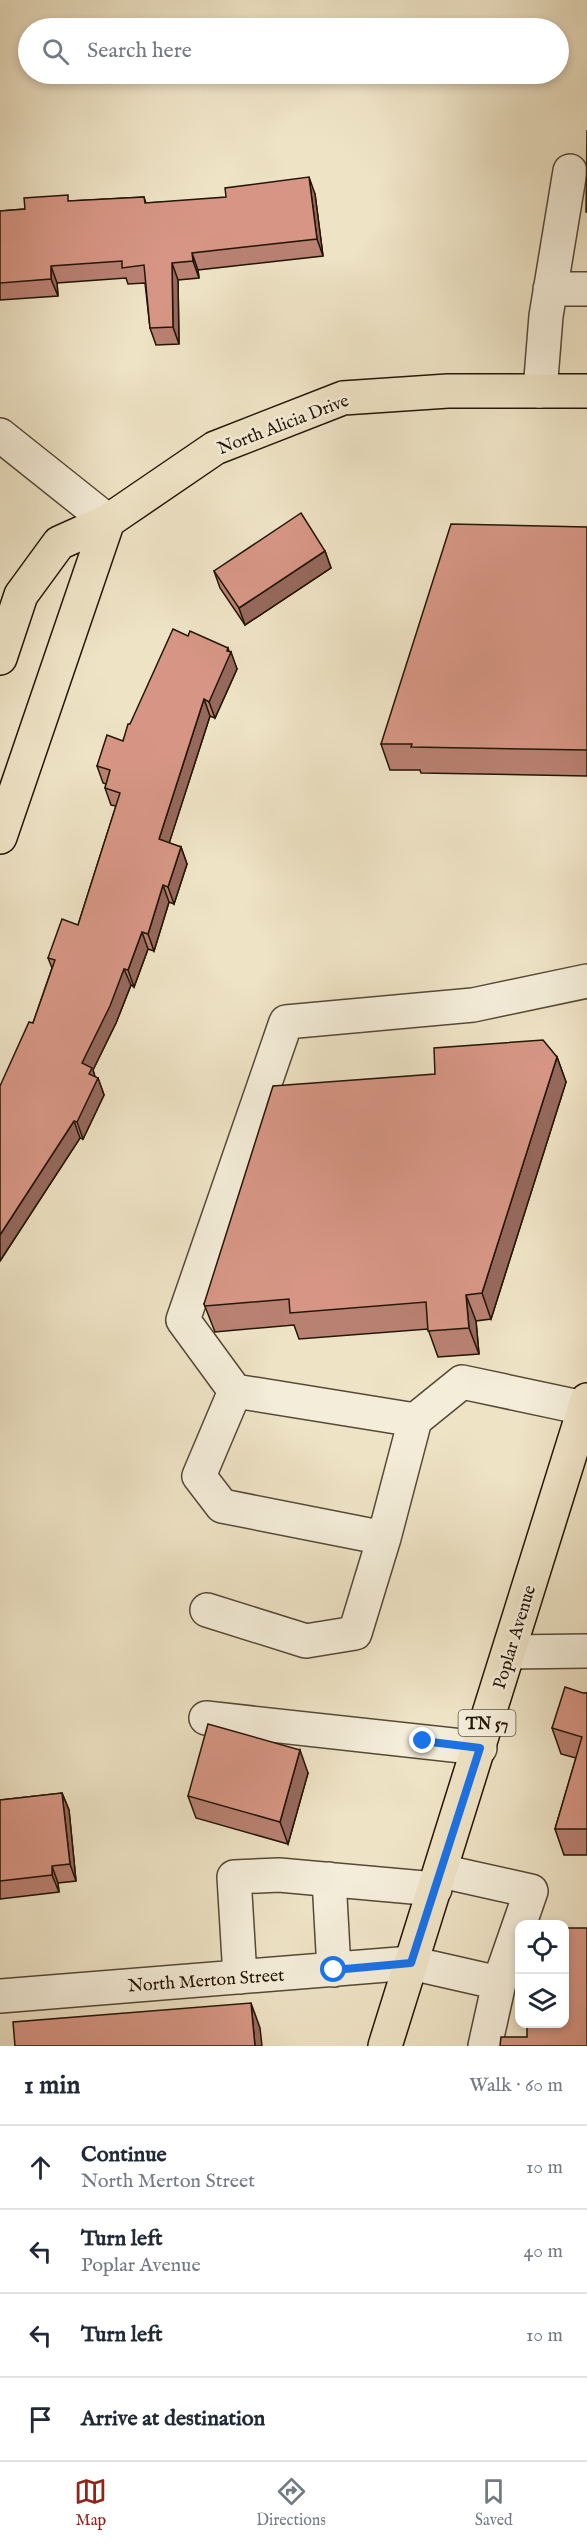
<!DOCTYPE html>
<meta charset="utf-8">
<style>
:root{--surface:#fff;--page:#f2f2f3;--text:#1f2937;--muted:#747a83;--line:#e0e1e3;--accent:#8f2418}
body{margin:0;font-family:"IM FELL English",serif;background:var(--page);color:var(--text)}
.controls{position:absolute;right:18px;bottom:18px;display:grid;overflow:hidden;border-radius:12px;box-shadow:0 3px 9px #0003}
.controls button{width:54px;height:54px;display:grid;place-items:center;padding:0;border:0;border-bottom:2px solid var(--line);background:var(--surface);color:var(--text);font:30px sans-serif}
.stop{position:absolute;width:18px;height:18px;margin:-14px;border:4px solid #1a73e8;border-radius:50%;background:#fff}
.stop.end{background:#1a73e8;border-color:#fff;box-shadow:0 2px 6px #0008}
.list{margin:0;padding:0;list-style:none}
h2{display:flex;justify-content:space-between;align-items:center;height:78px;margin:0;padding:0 24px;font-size:26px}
h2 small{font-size:20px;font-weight:400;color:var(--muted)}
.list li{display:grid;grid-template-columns:39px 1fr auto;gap:18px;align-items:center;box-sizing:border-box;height:84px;padding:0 24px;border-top:2px solid var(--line)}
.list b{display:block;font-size:22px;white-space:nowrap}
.list p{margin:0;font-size:20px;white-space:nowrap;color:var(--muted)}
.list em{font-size:20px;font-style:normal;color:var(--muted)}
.icon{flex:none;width:33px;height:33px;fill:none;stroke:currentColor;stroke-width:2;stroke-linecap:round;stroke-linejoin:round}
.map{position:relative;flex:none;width:587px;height:2046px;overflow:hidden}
.search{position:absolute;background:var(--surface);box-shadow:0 3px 9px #0003;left:18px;right:18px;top:18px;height:66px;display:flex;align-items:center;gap:15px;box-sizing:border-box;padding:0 21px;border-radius:33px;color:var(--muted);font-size:22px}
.sheet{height:414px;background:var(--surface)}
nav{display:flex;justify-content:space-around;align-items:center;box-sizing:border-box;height:84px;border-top:2px solid var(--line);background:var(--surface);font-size:16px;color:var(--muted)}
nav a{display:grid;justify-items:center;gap:3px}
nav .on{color:var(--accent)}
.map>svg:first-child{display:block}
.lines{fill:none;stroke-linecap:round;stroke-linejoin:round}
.minor-casing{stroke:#564936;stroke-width:36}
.major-casing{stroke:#231606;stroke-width:36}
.minor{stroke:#f4edd9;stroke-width:33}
.major{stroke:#eee3c5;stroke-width:33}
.wall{fill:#b98172;stroke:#231606;stroke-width:1.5}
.shaded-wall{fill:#96695d;stroke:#231606;stroke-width:1.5}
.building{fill:#d79685;stroke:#231606;stroke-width:1.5}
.route{stroke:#1a73e8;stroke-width:8}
.labels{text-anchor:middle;stroke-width:5;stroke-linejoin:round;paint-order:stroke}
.shield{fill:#f4edd9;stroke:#625645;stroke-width:1.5}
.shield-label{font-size:16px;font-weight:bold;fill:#231606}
.street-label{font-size:18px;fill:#231606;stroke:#f4edd9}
</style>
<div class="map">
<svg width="587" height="2046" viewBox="0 0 587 2046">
<rect width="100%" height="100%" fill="#eee3c5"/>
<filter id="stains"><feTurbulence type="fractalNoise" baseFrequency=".00333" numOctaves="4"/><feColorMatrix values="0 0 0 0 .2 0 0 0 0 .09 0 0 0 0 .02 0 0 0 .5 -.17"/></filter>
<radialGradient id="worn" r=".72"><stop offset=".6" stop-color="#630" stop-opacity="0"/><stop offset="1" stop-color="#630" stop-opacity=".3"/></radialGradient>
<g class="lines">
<g class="minor-casing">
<path id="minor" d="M550,289H587
M540,391L546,316L570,171
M0,435L108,521
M235,1391L183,1320L286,1022L473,1005L587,981
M415,1420L384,1538L222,1506L199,1476L235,1391L415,1420L462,1382L584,1408
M207,1610L306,1641L355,1633L384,1538
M510,1652L587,1651
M206,1718L480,1748
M441,1871L531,1891L499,1983
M329,1879L334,1970
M240,1977L234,1877L279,1875L435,1889
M0,1996L411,1963L499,1983L485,2046"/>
</g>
<g class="major-casing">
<path id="major" d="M0,658L21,595L59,543L108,521L215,448L343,398L448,391H587
M0,837L108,521
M385,2046L587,1400"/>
</g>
<use href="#minor" class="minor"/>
<use href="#major" class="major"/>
</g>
<path class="wall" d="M315,194L323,256L198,270L199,278L178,280L179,344L156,345L150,328L145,283L128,284L126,278L57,283L58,296L0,300V211L25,209L70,201L144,197L146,203Z
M587,527V776L421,773L420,770H390L381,744Z
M325,551L331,568L245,625L220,588L214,571Z
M188,636L230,652L237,669L215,718L210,716L169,843L181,847L187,864L174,904L169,902L154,951L148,949L134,987L131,985L116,1023L93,1070L95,1077L98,1078L104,1095L83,1139L80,1138L0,1261L33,1023L52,968L48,958L78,925L116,806L111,805L105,788L106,784L103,783L97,766L123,741L130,724Z
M557,1057L566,1082L491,1319L476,1321L479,1354L438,1357L428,1329L299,1339L294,1325L215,1332L204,1304L435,1074Z
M583,1693H587V1855H564L555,1829L576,1758L561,1754L552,1728Z
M308,1773L288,1844L196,1818L188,1796Z
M62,1793L69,1810L76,1881L58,1883L59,1892L0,1899V1800Z"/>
<path class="shaded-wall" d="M309,177L315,194L323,256L317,239Z
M192,253L198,270L199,278L193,261Z
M172,263L178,280L179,344L173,327Z
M51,266L57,283L58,296L51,279Z
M325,551L331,568L245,625L239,608Z
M228,648L230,654L231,652L237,669L215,718L209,702Z
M204,699L210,716L165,856L159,839Z
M181,847L187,864L174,904L168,887Z
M163,885L169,902L154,951L148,934Z
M142,932L148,949L134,987L128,970Z
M124,969L131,985L116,1023L93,1070L96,1080L98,1078L104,1095L83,1139L77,1122L82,1063Z
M557,1057L566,1082L491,1319L482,1293Z
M74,1121L80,1138L0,1261V1235Z
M466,1295L476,1321L479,1354L469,1328Z
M300,1750L308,1773L288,1844L280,1822Z
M62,1793L69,1810L76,1881L70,1864Z
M52,1866L58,1883L59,1892L52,1875Z
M251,2003L260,2028L262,2046H255Z"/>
<path class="building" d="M587,130V212H586Z
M309,177L317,239L192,253L193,261L172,263L173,327L150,328L144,265L122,268V261L51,266V279L0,283V211L25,209L24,198L68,195V201L144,197L145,203L226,197L225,188Z
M301,513L325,551L239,608L214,571Z
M451,524L587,527V750L411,747L412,744H381Z
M173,629L188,636L190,631L228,648L227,651L231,652L209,702L204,699L159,839L181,847L168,887L163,885L148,934L142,932L128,970L124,969L110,1006L82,1063L92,1068L89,1074L98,1078L77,1122L74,1121L0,1235V1086L29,1022L33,1023L55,960L48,958L62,919L78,925L120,793L105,788L110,770L97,766L107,735L123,741L128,724H130Z
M543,1040L557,1057L482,1293L466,1295L469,1328L428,1331L426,1302L290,1313L289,1299L205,1306L204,1304L273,1086L435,1074L434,1048Z
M565,1687L583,1693H587V1829H555L582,1737L552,1728Z
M208,1724L300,1750L280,1822L188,1796Z
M62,1793L70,1864L52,1866V1875L0,1881V1800Z
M564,1928H587V2046H500L501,2037H527V2024H564Z
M251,2003L255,2046H15L13,2022Z"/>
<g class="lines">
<path class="route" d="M334,1970L411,1963L480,1748L423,1741"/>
</g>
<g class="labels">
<rect class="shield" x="458.5" y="1710" width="57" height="26" rx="4.5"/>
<g class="shield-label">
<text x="487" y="1729">TN 57</text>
</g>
<g class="street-label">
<text transform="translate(283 424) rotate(-21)" y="6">North Alicia Drive</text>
<text transform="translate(514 1637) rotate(-73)" y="6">Poplar Avenue</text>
<text transform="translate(206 1980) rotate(-4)" y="6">North Merton Street</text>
</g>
</g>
<rect width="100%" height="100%" filter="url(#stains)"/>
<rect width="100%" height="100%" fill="url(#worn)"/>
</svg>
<div class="controls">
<button><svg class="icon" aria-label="locate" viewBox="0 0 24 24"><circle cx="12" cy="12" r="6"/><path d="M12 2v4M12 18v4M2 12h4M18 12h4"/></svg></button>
<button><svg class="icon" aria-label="layers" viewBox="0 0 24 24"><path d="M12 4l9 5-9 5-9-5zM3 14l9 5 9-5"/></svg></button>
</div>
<div class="stop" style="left:334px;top:1970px"></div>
<div class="stop end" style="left:423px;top:1741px"></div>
<div class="search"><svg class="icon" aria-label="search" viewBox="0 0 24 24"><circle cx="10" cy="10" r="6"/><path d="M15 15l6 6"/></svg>Search here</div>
</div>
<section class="sheet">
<h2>1 min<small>Walk · 60 m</small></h2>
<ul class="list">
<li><svg class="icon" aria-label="ahead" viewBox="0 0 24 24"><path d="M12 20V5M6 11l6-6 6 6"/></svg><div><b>Continue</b><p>North Merton Street</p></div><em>10 m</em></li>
<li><svg class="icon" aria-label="left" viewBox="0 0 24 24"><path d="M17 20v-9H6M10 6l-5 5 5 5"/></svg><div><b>Turn left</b><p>Poplar Avenue</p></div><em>40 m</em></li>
<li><svg class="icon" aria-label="left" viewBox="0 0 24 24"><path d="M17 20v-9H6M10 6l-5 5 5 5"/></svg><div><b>Turn left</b></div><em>10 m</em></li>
<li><svg class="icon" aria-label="arrive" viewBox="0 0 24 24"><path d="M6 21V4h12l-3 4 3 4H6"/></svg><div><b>Arrive at destination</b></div></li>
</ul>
</section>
<nav>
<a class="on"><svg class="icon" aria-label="map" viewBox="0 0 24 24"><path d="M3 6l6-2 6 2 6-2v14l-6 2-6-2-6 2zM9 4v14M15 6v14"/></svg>Map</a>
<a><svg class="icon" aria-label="directions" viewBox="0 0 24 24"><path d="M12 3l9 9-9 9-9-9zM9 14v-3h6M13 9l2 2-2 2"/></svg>Directions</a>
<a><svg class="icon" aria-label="saved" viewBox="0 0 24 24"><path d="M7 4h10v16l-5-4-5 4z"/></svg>Saved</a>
</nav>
